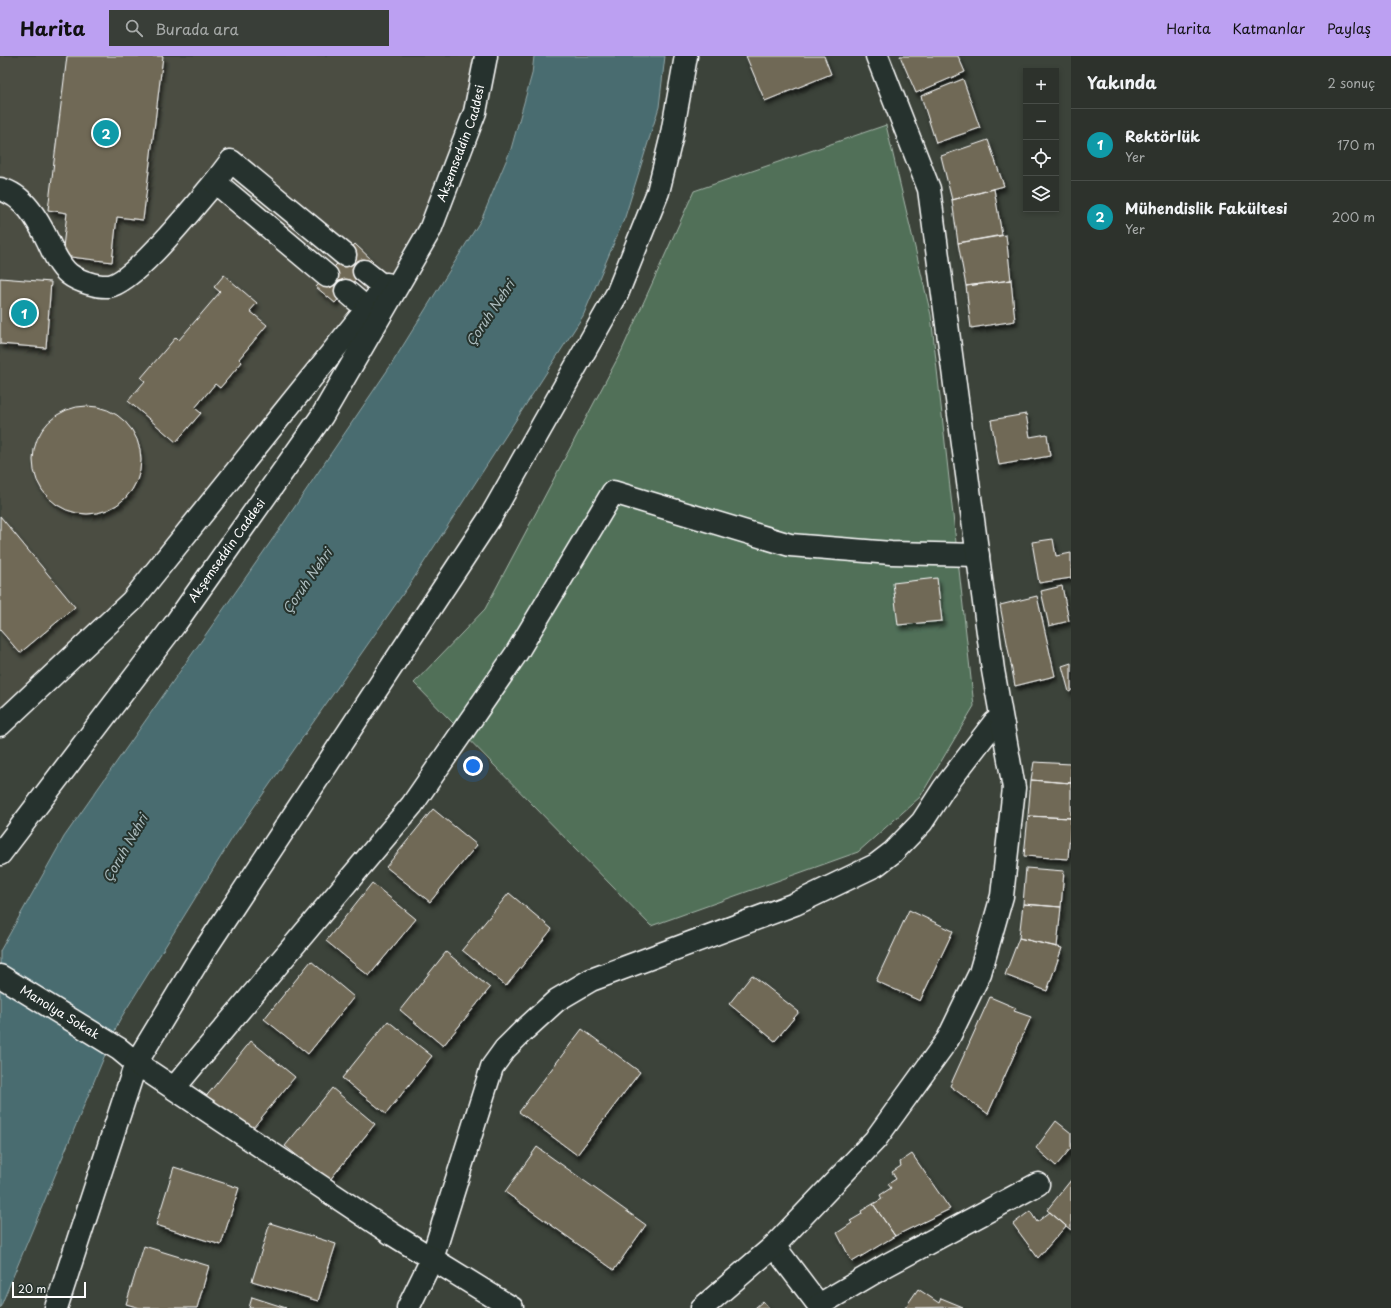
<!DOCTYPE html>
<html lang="tr">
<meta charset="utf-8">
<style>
:root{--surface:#2d322c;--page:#393e38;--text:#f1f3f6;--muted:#a7aaa9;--line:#484d48;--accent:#bca0f2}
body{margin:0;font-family:"Playpen Sans",sans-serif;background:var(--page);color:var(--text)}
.controls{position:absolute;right:12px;top:12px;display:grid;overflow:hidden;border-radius:0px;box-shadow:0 2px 6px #0003}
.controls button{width:36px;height:36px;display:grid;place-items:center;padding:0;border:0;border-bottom:1px solid var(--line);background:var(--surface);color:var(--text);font:20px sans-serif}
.scale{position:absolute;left:12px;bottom:10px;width:74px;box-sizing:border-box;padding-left:4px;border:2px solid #fff;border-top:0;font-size:11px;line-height:14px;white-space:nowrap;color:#fff;-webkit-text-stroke:3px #26332d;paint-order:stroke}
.you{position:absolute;left:473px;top:710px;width:14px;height:14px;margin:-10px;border:3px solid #fff;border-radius:50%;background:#1a73e8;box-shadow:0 0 0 6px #1a73e833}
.badge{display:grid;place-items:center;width:26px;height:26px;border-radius:50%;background:var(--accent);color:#fff;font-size:13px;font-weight:700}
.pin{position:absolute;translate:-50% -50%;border:2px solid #fff;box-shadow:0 1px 4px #0006}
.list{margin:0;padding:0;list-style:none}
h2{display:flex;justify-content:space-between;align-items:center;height:52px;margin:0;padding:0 16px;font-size:17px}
h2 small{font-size:13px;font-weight:400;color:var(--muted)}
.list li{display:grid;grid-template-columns:26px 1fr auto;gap:12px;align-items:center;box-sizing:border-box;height:72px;padding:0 16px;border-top:1px solid var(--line)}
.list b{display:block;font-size:15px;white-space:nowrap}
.list p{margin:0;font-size:13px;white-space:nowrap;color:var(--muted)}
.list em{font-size:13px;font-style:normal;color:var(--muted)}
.icon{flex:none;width:22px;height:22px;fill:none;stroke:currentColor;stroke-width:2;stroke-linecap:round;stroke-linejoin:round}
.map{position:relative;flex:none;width:1071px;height:1252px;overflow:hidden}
header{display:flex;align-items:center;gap:24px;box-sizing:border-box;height:56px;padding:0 20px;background:var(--accent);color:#111}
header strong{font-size:19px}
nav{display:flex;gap:22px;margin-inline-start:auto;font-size:14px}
.search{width:280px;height:36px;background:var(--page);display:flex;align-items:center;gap:10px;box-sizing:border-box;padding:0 14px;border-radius:0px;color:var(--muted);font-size:15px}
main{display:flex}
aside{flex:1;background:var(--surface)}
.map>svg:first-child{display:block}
.built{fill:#4b4e43}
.green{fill:#517059;stroke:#a8b8ac}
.water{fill:#496c70;stroke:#92a7a9}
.building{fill:#6f6957;stroke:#fff;filter:url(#shadow)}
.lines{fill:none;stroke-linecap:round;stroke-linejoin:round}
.minor-casing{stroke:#fff;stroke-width:25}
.minor{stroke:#26332d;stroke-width:22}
.labels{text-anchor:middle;stroke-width:4;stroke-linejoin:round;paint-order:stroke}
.street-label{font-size:12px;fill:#fff;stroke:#26332d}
.water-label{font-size:13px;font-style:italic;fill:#adbdbf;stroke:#26332d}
</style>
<header>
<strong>Harita</strong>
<div class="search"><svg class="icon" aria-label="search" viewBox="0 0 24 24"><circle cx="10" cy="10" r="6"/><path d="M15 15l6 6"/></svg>Burada ara</div>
<nav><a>Harita</a><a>Katmanlar</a><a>Paylaş</a></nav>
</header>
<main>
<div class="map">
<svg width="1071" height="1252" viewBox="0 0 1071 1252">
<defs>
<filter id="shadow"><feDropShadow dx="2.5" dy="4.5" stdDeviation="2" flood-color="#0009"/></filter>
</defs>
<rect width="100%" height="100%" fill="#3c433a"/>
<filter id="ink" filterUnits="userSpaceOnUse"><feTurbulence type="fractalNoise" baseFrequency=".025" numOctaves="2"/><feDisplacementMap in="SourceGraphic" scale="8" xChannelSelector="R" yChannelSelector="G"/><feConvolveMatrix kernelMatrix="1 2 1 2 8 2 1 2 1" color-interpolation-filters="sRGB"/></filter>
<g filter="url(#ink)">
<path class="built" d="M0,0H486L430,174L132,545L0,669Z"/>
<path class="green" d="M886,69L931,259L974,650L920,741L858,796L651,870L414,627L485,553L622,294L694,135Z"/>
<path class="water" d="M534,0H665L659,51L625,161L583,260L412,525L233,781L119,965L0,1252V895L64,781L281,471L391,309L482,162L511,93L532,18Z"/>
<path class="building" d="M67,0H163L143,164L117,161L112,206L62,200L67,157L48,154Z
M746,0H824L831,18L765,45Z
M900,0H958L965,16L916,37Z
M963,23L980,72L936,87L921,40Z
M988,84L1004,130L952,144L941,100Z
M994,133L1002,179L958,187L952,144Z
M1006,179L1011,224L966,230L958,187Z
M355,188L373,205L335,247L316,231Z
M224,219L257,247L250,255L267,269L239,303L242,306L220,332L215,328L195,352L201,357L176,386L128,345L145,325L141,322L176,281L179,284L220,236L214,231Z
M0,222L51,226L46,292L0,288Z
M1011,224L1015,265L971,272L966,230Z
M33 404a54 54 0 1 1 108 0a54 54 0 1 1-108 0Z
M1026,358L1030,381L1047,378L1050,400L999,409L991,364Z
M0,460L75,551L20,597L0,574Z
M1053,483L1056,500L1071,497V522L1039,527L1032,486Z
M937,522L942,565L898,569L893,527Z
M1062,530L1069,565L1049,570L1041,535Z
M1037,540L1055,620L1015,630L1000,549Z
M1071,607V635L1069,636L1062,610Z
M1034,706L1071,708V727L1031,724Z
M1031,724L1071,727V762L1028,760Z
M433,753L477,789L430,846L386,811Z
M1028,760L1071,762L1068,803L1024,800Z
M1026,812L1064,815L1061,851L1023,848Z
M372,827L416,863L369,920L326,885Z
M509,837L552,873L506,930L462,894Z
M1023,848L1061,851L1057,891L1019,882Z
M909,854L953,875L920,945L876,925Z
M1019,882L1062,892L1047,935L1005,919Z
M446,896L490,932L443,990L400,954Z
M311,905L354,941L308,998L264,963Z
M752,919L799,956L775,985L729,948Z
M990,941L1016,952L1014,955L1031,961L988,1058L950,1030Z
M388,965L432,1000L386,1058L342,1022Z
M582,973L640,1016L577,1099L519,1056Z
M251,985L295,1021L248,1078L204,1043Z
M332,1032L375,1068L329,1125L285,1090Z
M1056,1065L1071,1077V1092L1056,1110L1036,1092Z
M537,1091L646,1169L614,1214L505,1136Z
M912,1098L950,1153L895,1180L873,1148L882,1143L880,1139L891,1132L888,1128L896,1123L892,1116L901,1110L900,1106Z
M174,1111L239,1132L221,1189L156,1169Z
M1071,1124V1174L1047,1154Z
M873,1148L895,1180L852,1206L837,1177L852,1167L850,1165L862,1158L861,1155Z
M1030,1155L1037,1166L1050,1156L1066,1170L1038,1202L1013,1168Z
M270,1167L336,1188L318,1245L252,1225Z
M144,1190L209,1210L197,1252H140L126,1248Z
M918,1233L939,1247L941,1242L963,1251L905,1252Z
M252,1241L286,1252H249Z
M763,1245L769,1252H755Z"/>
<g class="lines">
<g class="minor-casing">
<g id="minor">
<path d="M0,133C24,139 38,164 48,185C53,196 59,210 69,218C78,225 97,231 109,230C135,226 196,148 215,126"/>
<path d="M364,215L384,231"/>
<path d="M327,220L215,126L231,105L345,199"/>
<path d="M346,235L366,252"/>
<path d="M0,669L132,545L387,228"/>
<path id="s1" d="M0,798L175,568L322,360L430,174L475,56L486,0"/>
<path id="s2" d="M0,920L119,993L136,1007L56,1252"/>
<path d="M174,1032L412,749L516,598L613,436L790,489L891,497L978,499"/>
<path d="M774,1190L821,1252"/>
<path d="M819,1249L887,1209L1038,1128"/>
<path d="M408,1252L432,1203L492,1011L505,993L522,976L557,944L591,924L795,848L876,809L893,796L922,766L944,732L994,667L1003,669"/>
<path d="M512,1252L392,1178L136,1007L202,898L491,460L617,238L658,136L671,83L686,0"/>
<path d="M702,1252L774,1190L875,1084L948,983L980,917L1002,840L1014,732L993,614L929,133L877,0"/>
</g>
</g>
<use href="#minor" class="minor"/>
</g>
</g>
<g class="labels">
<g class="street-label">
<text dy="4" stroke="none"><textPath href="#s1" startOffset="851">Akşemseddin Caddesi</textPath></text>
<text dy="4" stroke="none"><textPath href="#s1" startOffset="379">Akşemseddin Caddesi</textPath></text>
<text dy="4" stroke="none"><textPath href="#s2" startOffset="70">Manolya Sokak</textPath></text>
</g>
<g class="water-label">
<text transform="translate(490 257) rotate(-56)" y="5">Çoruh Nehri</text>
<text transform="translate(307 525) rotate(-55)" y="5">Çoruh Nehri</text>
<text transform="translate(125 792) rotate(-60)" y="5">Çoruh Nehri</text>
</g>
</g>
</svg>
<div class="controls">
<button>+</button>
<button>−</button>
<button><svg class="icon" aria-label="locate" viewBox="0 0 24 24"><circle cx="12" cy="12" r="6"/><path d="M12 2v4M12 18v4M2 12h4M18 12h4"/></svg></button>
<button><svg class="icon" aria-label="layers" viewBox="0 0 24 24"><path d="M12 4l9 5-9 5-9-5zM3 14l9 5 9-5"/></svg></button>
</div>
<div class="scale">20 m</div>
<div class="you"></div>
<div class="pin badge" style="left:24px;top:257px;background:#0f9aa8">1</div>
<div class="pin badge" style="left:106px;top:77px;background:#0f9aa8">2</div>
</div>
<aside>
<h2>Yakında<small>2 sonuç</small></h2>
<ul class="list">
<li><span class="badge" style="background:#0f9aa8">1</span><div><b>Rektörlük</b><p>Yer</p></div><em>170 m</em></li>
<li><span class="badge" style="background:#0f9aa8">2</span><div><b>Mühendislik Fakültesi</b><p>Yer</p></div><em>200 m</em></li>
</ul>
</aside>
</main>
